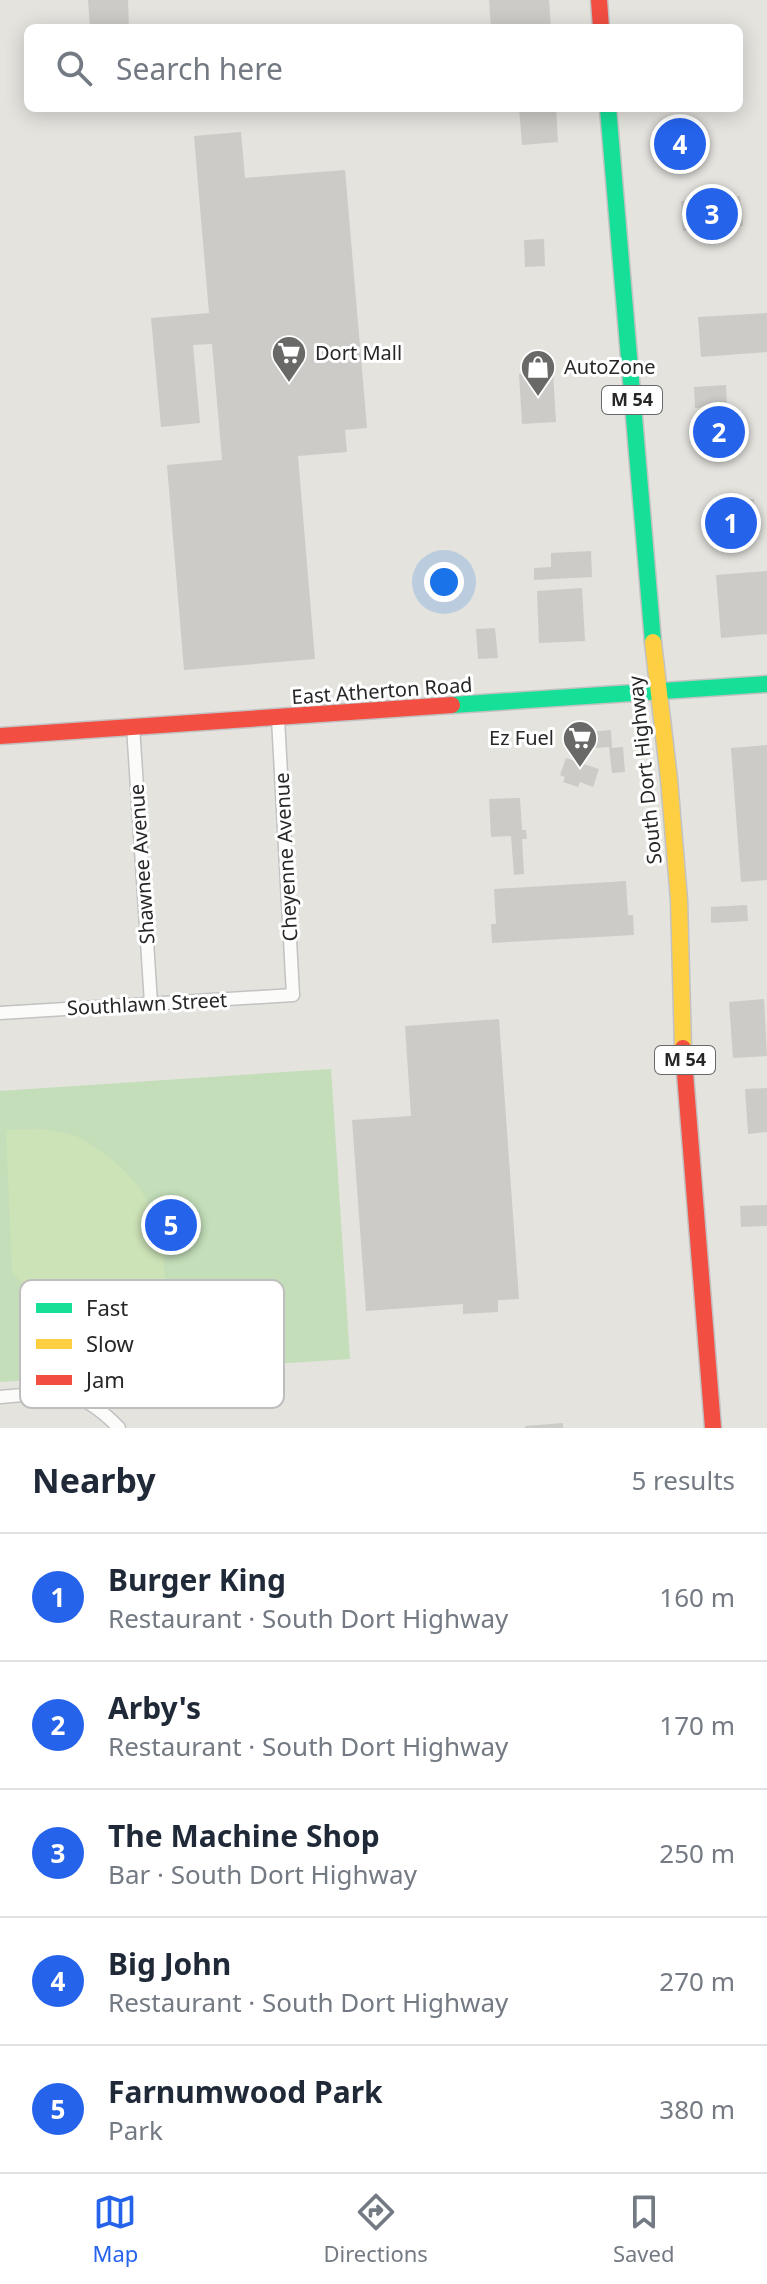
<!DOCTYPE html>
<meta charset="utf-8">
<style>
:root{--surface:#fff;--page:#f2f2f3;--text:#1f2937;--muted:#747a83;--line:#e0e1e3;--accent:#2563eb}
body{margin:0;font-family:"Noto Sans",sans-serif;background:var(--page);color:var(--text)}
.you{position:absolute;left:444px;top:582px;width:28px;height:28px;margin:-20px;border:6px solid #fff;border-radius:50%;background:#1a73e8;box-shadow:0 0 0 12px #1a73e833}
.badge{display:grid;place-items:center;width:52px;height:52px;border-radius:50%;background:var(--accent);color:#fff;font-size:26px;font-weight:700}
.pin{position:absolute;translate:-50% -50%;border:4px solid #fff;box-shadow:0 2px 8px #0006}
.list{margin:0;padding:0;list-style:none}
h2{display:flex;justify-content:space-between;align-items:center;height:104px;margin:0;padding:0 32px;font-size:34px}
h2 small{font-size:26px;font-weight:400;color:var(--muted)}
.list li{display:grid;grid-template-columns:52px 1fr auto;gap:24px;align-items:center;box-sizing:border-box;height:128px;padding:0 32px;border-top:2px solid var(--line)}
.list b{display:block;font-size:30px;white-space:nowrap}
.list p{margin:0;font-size:26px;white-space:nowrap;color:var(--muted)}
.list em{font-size:26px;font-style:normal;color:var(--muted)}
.icon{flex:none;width:44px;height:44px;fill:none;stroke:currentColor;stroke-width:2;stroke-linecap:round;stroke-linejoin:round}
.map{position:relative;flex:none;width:767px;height:1428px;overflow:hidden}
.search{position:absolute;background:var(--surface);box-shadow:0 4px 20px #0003;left:24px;right:24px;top:24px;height:88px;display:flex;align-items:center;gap:20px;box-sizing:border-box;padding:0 28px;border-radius:12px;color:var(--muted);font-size:30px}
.sheet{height:744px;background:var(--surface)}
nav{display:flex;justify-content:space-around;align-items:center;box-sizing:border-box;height:112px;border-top:2px solid var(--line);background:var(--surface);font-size:22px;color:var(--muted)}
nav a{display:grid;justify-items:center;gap:4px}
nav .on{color:var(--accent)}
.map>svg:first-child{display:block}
.green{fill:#c3deb9}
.pitch{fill:#cce2b7}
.building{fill:#cccbc7}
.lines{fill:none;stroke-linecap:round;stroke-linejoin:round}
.street-casing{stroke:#c2c2c3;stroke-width:15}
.fast-casing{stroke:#c2c2c3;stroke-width:19}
.slow-casing{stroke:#c2c2c3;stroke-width:19}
.jam-casing{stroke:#c2c2c3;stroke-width:19}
.street{stroke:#fbfbfa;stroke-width:12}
.fast{stroke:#16e098;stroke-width:16}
.slow{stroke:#ffcf43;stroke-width:16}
.jam{stroke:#f24e42;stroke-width:16}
.labels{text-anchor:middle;stroke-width:6;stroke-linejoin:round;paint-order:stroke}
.shield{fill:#fff;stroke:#686868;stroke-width:2}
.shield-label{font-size:18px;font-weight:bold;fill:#272727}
.poi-label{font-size:20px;fill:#272727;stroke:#fff;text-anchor:start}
.street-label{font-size:20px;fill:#272727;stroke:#fff}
.key{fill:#fff;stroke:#bebebe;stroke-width:2}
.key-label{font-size:22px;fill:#272727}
</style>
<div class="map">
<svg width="767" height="1428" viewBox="0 0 767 1428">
<rect width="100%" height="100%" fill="#e4e3de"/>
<path class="green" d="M331,1069L350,1359L0,1382V1091Z"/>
<path class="pitch" d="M41,1129C53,1131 67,1132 78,1137C85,1140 93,1146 99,1150C149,1184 165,1225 165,1283H23L12,1273L6,1130Z"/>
<path class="building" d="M88,0H128L129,28H90Z
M489,0H549L551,28H491Z
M519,108H556L558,142L522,145Z
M683,127V133H693L694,155H686V162L667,163L665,128Z
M241,132L245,178L345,170L367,428L345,430L347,452L298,456L315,659L184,670L167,465L222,460L212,344L193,345L200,423L161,427L151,318L209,313L194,136Z
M740,196L743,226L683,231L681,201Z
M544,239L545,266L525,267L524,240Z
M767,313V352L701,357L698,317Z
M553,372L556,422L522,424L519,374Z
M726,385L727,406L695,408L694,387Z
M742,421L743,441L697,443L696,423Z
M754,499L756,531L707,533L706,516L717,515V501Z
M591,551L592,577L534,580V568L551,567V553Z
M767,571V634L721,638L716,575Z
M582,588L585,641L539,643L537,591Z
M495,628L498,658L478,659L476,629Z
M611,730L612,748L623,747L625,772L612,773L609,747L570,750L568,734Z
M767,745V880L741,882L731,748Z
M566,758L599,769L593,787L580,782L578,787L563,782L565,777L560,775Z
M520,798L522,830H526L527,839H522L524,874L514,875L511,836L491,837L489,799Z
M626,881L628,915H633L634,935L492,943L491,924H496L494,889Z
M747,905L748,921L711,923V907Z
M764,999L767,1056L733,1058L729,1002Z
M499,1019L519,1299L498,1300V1312L463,1314V1304L366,1311L352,1120L411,1116L405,1026Z
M767,1088V1132L748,1134L745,1089Z
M767,1205V1226L741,1227L740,1206Z
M563,1423V1428H525V1426Z"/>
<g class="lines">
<g class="street-casing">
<path id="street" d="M133,726L151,1003
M0,1013L293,995L278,718
M0,1397C56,1393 77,1384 119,1428"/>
</g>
<g class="fast-casing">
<path id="fast" d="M608,108L653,642
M452,705L767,684"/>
</g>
<g class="slow-casing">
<path id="slow" d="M653,642L669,779L679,900L683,1048"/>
</g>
<g class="jam-casing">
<path id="jam" d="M599,0L601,28
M0,736L452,705
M683,1048L713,1428"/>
</g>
<use href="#street" class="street"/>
<use href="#fast" class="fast"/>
<use href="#slow" class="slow"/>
<use href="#jam" class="jam"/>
</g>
<defs>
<g id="supermarket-pin" transform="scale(1.8)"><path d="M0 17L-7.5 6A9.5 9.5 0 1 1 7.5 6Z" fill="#696967" stroke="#fff"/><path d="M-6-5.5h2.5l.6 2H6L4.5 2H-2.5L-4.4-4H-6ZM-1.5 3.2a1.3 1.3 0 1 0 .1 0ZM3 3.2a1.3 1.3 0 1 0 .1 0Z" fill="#fff"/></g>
<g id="shop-pin" transform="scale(1.8)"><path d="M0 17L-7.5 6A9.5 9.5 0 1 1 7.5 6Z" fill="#696967" stroke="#fff"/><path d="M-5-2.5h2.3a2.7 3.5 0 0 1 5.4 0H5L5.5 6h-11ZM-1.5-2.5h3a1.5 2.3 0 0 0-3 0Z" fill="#fff"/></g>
</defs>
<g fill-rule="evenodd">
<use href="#supermarket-pin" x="289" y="353"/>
<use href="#shop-pin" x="538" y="367"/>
<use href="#supermarket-pin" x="580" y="738"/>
</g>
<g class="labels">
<g class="shield">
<rect x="602" y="386" width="60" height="28" rx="6"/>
<rect x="655" y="1046" width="60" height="28" rx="6"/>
</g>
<g class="shield-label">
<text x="632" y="406">M 54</text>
<text x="685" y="1066">M 54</text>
</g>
<g class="poi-label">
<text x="315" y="360">Dort Mall</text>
<text x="564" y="374">AutoZone</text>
<text x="554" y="745" text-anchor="end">Ez Fuel</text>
</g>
<g class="street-label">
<text transform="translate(382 691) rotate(-4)" y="7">East Atherton Road</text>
<text transform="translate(645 770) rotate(-96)" y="7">South Dort Highway</text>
<text transform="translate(286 857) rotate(-93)" y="7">Cheyenne Avenue</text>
<text transform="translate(142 864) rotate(-94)" y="7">Shawnee Avenue</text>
<text transform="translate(147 1004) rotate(-3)" y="7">Southlawn Street</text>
</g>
</g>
<rect x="20" y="1280" width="264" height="128" rx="12" class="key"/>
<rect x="36" y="1303" width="36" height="10" fill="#16e098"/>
<rect x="36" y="1339" width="36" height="10" fill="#ffcf43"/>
<rect x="36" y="1375" width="36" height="10" fill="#f24e42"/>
<g class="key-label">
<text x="86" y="1316">Fast</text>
<text x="86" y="1352">Slow</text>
<text x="86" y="1388">Jam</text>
</g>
</svg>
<div class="you"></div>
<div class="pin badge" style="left:731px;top:523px">1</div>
<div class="pin badge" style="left:719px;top:432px">2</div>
<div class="pin badge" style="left:712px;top:214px">3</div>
<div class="pin badge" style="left:680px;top:144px">4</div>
<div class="pin badge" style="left:171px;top:1225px">5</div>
<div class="search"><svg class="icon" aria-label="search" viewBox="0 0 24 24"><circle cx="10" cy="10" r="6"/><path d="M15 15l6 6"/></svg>Search here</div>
</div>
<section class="sheet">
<h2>Nearby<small>5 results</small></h2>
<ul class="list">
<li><span class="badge">1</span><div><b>Burger King</b><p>Restaurant · South Dort Highway</p></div><em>160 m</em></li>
<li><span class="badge">2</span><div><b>Arby's</b><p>Restaurant · South Dort Highway</p></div><em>170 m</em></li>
<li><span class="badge">3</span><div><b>The Machine Shop</b><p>Bar · South Dort Highway</p></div><em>250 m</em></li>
<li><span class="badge">4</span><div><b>Big John</b><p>Restaurant · South Dort Highway</p></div><em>270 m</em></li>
<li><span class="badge">5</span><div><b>Farnumwood Park</b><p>Park</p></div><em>380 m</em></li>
</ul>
</section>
<nav>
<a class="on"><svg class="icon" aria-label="map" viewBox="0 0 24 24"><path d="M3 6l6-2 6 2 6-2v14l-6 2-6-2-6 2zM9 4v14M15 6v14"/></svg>Map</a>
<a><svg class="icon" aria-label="directions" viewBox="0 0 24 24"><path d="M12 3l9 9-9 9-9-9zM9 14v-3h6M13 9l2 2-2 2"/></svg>Directions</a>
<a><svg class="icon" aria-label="saved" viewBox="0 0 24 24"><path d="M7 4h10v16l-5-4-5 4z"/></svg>Saved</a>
</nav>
